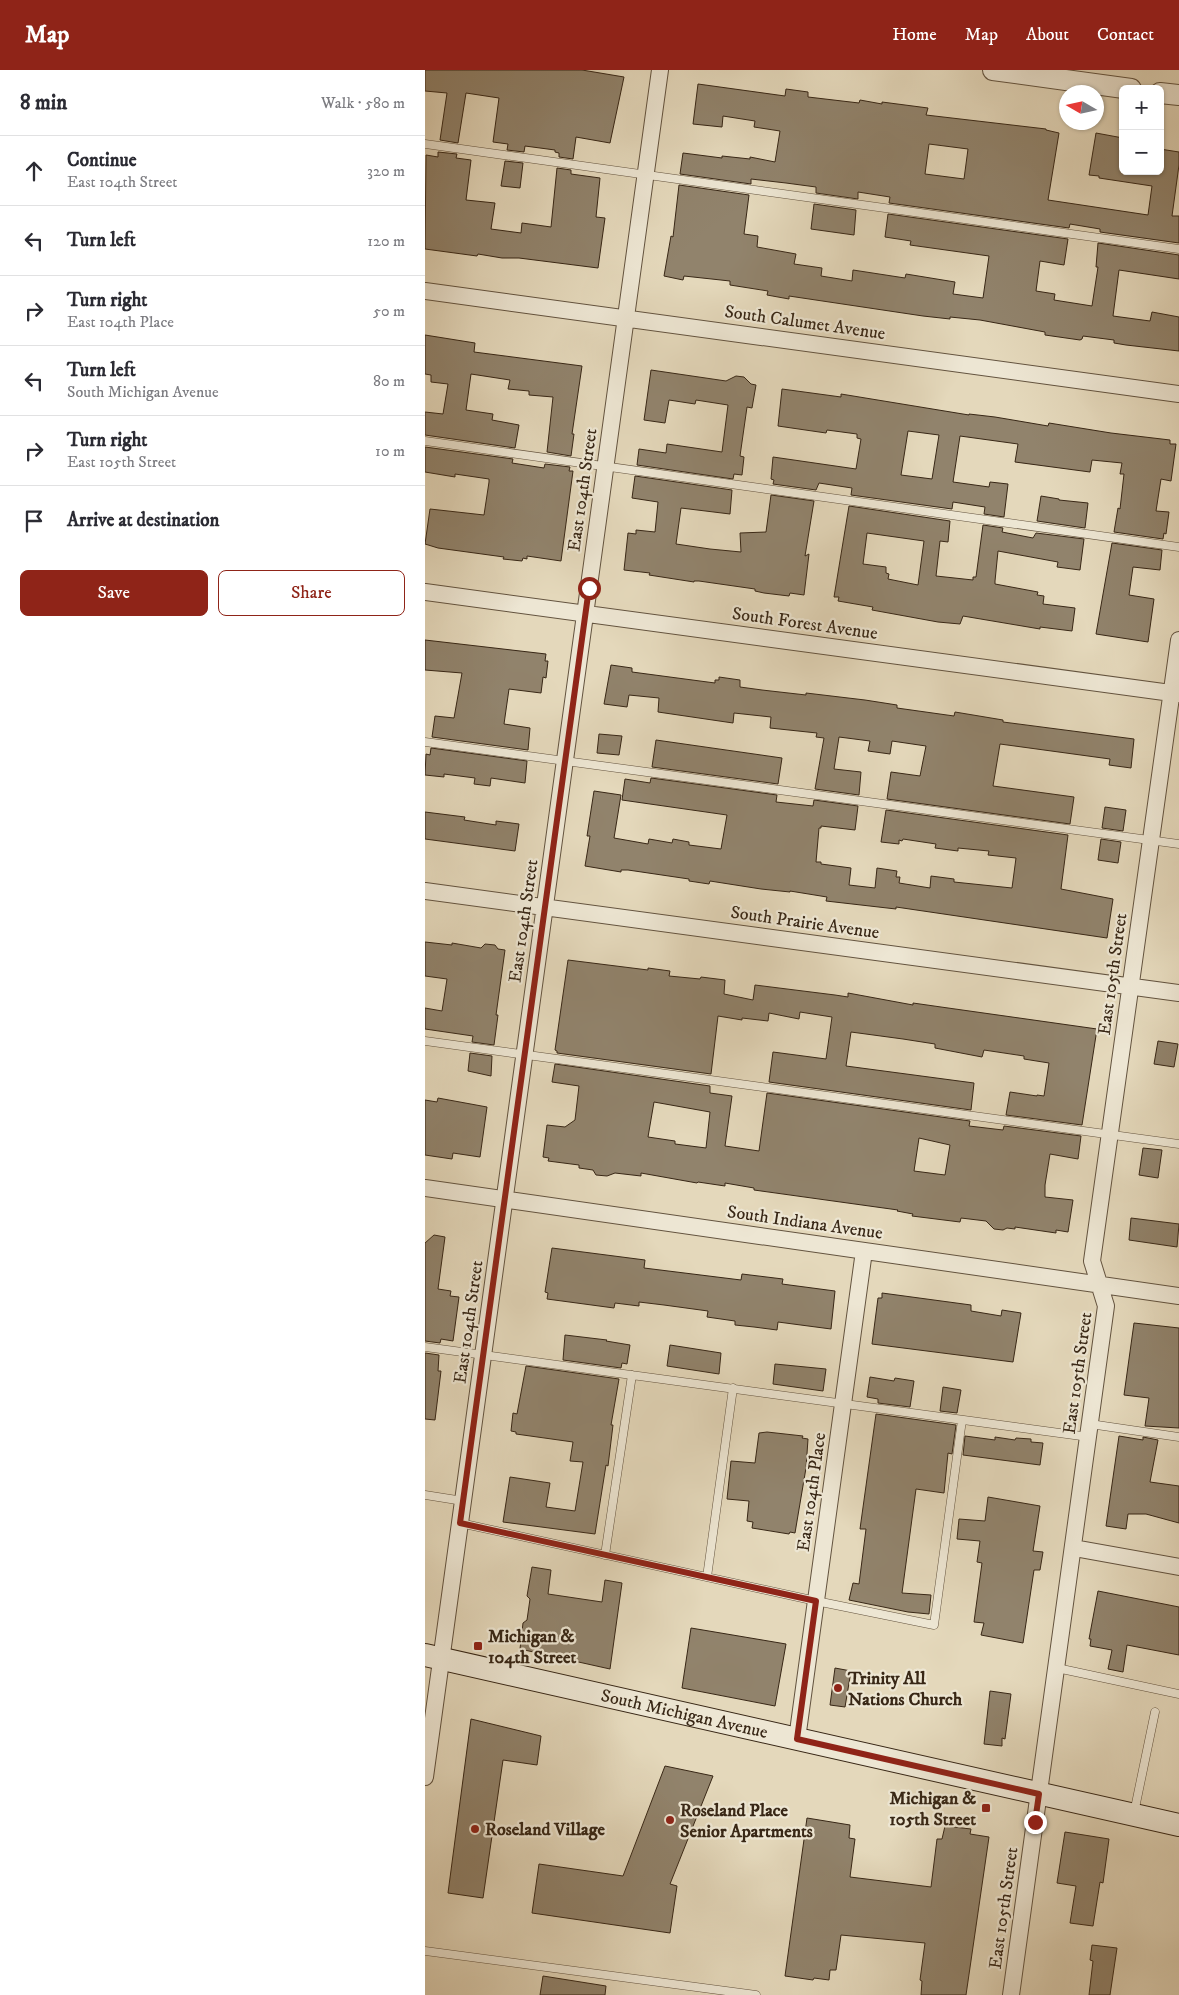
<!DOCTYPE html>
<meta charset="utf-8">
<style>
:root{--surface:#fff;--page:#f2f2f3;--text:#2b2b33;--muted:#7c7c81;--line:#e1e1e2;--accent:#8f2418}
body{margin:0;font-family:"IM FELL DW Pica",serif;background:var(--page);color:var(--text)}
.controls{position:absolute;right:15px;top:15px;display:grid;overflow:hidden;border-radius:8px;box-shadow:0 1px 4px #0004}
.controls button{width:45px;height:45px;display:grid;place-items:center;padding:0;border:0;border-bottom:1px solid var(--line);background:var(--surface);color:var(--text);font:25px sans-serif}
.compass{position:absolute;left:634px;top:15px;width:45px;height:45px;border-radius:50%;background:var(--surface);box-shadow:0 1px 4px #0004;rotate:279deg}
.stop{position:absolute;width:15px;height:15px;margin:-11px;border:4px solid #8f2418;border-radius:50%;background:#fff}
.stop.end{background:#8f2418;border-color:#fff;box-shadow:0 1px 5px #0008}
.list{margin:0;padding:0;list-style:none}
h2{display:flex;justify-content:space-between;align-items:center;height:65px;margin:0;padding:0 20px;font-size:21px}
h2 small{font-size:16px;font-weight:400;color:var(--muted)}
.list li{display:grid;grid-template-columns:32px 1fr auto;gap:15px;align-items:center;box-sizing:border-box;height:70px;padding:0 20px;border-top:1px solid var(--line)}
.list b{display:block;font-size:19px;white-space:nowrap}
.list p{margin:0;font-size:16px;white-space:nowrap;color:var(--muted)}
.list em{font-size:16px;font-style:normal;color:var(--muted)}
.actions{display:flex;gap:10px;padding:15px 20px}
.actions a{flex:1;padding:11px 0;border:1px solid var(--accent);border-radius:8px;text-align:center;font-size:18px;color:var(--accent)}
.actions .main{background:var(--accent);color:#fff}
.icon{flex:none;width:28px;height:28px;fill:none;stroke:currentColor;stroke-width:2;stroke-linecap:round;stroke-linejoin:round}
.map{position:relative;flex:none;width:754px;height:1925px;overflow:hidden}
header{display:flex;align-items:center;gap:30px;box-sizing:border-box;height:70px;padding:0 25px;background:var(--accent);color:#fff}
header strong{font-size:24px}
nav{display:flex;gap:28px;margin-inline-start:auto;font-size:18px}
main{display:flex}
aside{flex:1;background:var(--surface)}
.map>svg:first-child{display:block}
.building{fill:#91836c;stroke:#382716;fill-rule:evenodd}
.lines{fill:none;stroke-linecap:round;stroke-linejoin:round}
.service-casing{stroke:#63533f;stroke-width:9}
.minor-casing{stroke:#63533f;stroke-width:18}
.tertiary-casing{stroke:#63533f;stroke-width:22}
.secondary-casing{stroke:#382716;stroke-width:24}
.service{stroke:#ede6d3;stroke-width:8}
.minor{stroke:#ede6d3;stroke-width:16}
.tertiary{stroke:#ede6d3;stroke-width:20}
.secondary{stroke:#ede6d3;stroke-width:22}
.route{stroke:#8f2418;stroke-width:6}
.poi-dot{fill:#8f2418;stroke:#ede6d3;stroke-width:2}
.labels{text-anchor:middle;stroke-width:4.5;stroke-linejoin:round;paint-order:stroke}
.street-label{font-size:18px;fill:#382716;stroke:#ede6d3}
.poi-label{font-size:18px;font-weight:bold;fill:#382716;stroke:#ede6d3;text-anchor:start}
</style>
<header>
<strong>Map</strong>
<nav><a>Home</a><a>Map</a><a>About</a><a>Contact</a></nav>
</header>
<main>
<aside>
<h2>8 min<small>Walk · 580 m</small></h2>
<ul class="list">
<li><svg class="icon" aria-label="ahead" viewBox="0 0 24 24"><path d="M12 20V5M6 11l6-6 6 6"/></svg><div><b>Continue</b><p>East 104th Street</p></div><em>320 m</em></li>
<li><svg class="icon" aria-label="left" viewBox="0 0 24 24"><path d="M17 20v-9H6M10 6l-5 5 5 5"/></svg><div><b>Turn left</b></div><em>120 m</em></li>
<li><svg class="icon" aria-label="right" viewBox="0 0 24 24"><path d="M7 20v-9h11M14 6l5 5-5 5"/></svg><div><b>Turn right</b><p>East 104th Place</p></div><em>50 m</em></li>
<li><svg class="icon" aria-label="left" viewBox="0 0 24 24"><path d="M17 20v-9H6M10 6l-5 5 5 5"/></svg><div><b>Turn left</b><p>South Michigan Avenue</p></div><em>80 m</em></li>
<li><svg class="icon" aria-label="right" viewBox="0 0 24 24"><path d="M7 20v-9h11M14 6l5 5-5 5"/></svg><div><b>Turn right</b><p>East 105th Street</p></div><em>10 m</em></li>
<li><svg class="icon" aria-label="arrive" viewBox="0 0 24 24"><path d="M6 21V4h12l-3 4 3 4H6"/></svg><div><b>Arrive at destination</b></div></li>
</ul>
<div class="actions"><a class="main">Save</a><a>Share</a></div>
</aside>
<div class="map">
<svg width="754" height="1925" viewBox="0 0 754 1925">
<rect width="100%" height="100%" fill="#e4d8bb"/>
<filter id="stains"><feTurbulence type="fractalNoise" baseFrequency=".004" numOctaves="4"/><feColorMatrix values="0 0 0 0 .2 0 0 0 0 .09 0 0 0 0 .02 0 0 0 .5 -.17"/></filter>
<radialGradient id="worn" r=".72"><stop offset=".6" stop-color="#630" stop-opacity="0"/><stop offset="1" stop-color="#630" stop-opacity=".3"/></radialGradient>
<path class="building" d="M0,0H157L199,7L185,73L151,67L148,89L134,87V83L130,82V80L100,76L99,82L82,80L83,74L68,72L74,28L41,23L33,73L15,70L22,23L0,21Z
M273,14L360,26L361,19L383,22V27L434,33L435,30L457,34V32L503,38L501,45L621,59V60L634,63L623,130L723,145L727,116L674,108V106L664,105L671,63L698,68V101H735V79L754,82V95L747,146H754V173L675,162V159L645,154L644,158L464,133L465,127L433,122V129L391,123V117L361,113L326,109V114L255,104L258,83L297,88V86L325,89V87L350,92L355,61L329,57L330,51L298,46L297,57L268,54ZM504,74L543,79L539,109L500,104Z
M13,82L32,84L31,88L46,90L41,130L70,133L66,159L96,163L97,153L126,157L132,98L146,100V104L175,108L171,147L180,148L173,198L94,188H77L53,184L52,186L0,179L1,85L13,87Z
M80,91L98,93L95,118L76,116Z
M254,115L324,125L319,164L333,166L332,177L371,184L369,194L397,198L396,206L427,211L428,200L480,208L481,204L530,212L528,224L558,228L564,186L485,175L486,171L460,167L463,144L643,169L639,195L615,191L611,221L630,224L629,230L667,236L673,197H671L673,173L754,185V209L694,200L688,246L725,251L727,242L754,247V281L701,275L689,273V270L658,266L657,269L655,270L620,265V262L555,250L525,247V249L498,246L364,226V229L342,225L343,221L305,215V211L259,206L258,210L239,206L246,166L248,167Z
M389,134L431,140L429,165L386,159Z
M0,265L50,273L49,282L157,296L147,364H149L146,386L122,382L128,327L104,325V321L83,319L85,310L46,304L41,340L68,344L67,350L94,355L90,378L0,365V342L18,344L23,314L6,312V305L0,304Z
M226,300L301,311L311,306L319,307L326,314L331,315L327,338L322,337L315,386L319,387L317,405L309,404L308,409L212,395L214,379L241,383L242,374L297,382L303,335L271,330L270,334L244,330L240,353L219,350Z
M357,319L416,327V324L544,345V344L570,347L623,356L624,353L686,363L745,370V374H751L746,411L736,409L731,441L744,442L741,464L739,463L738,469L689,462L693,438L695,439L699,404H695L697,393L667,390L665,402L590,392L593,374L535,366L528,412L564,417L565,412L583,414L579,447L559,444L560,437L528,432L527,439L426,425L427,418L394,413L391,420L348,414L349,410L346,409L348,387L431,399L436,369L432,368V364L402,360L401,363L353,356ZM483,361L514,365L507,409L476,405Z
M0,377L88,389L87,393L119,398L120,394L145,397L144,401H148L136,491L102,486V489L98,488L97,491L78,489L79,487L13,478L0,474L5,439L59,445L64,412V409L30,404V407L0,402Z
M210,406L307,420L305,444L256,438L251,474L285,479L316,482L315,463L341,462L346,425L389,431L380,486L384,484L379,525L365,523L364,526L339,523L330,521V519L274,511H269V512L224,505L225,503L199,500L203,463L211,464V460L230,462L233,432L207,428Z
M616,426L634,429V430L663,433L660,458L612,451Z
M424,436L525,451L523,472L515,471L511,506L548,510V507H551L558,455L578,458L577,462L608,468L611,463L659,469L655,500L632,497L633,492L573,481L570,511V514L613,522L612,525L619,526L618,534L650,538L647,561L615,557V559L538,546L535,554L513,552L447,540L448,537L413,531L414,527H409ZM442,463L499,471L493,515L463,509L464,504L461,503V497L438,494Z
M687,473L737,480L735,500L708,497L704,525L729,529L723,572L671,564Z
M0,570L121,584L120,591H123L121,608L118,607L116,623L84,619L79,654L105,658L103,680L7,667L10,646L29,648L37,603L0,600Z
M186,595L207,598V602L290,613V610H294V607L315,610V617L337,620L381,625V623L440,630L472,635V638L529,646L530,642L578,650V652L709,669L706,698L684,695L685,689L575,674L568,716L649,727L645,754L462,729L466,702L495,706L501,676L467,671L465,684L443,681L445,671L414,667L409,699L436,702L434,725L390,719L399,668L391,667L392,663L345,658L346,647L309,643L308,653L233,642L234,628L204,625L202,637L179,634Z
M174,664L197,666L194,685L172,683Z
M231,670L357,688L353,714L227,697Z
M6,678L102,691L100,713L66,708L65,716L49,714L50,708L19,704V707L0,705L1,684L5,685Z
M226,708L352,725L351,732L388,736L389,730L433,736L430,760L396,756V758H394L391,792H396V794L426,798L424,815L450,818L452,798L472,801L471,807H475L474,813L505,818L506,806L529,809V812L587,818L591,788L563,785L564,781L533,778V781L510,778L511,774L478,769L477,771L474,770V774L456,772L461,740L643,765L636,819L688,829L682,868L471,837V839L401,831L402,827L365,821V822L336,819L285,811L284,814L264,811V809L203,800H196V802L160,796L165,766H162L169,721L196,725L189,768L223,774L224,769L247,773L248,769L264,772V775L296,779L302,745L197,730L200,709L225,713Z
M680,737L701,740L698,761L677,758Z
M0,742L40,747L39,750L71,755V751L94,754L90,781L0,769Z
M676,769L696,772L693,793L673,790Z
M0,872L27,875V873L56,878L60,874L70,875L73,879L80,880L71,945H73L69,975L47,972L48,966L0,959V938L17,941L22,909L0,906Z
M143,890L223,900V898L245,901L244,906L275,909L276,907L300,910L299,924L328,930L330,915L410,925L423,927V923L488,935V933L516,937L672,959L657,1055L581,1045L585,1022L612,1026V1025L619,1026L624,993L599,989V986L559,980L557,987L510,978V974L478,969L426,962L421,996L549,1013L546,1040L344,1012L348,982L401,989L407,947L375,942L374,949L344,943L343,951L317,948V950L293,946L286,1004L132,983V981L130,980Z
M733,971L753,974L749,997L729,994Z
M45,983L67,986L66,1006L43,1001Z
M130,994L285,1016V1023L307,1026L300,1076L334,1081L342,1023L545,1051L544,1056L578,1060L579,1056L656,1066L653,1089L625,1084L620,1115V1127L648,1130L643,1162L631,1160V1163L590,1157V1159L582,1158L578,1160L569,1159L561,1151L536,1148L535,1152L487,1146L488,1144L472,1141L473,1140L329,1120V1118L300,1113V1116L273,1112L272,1113L216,1103V1106L190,1103L182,1106L171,1105L168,1100L154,1098V1095L123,1091L124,1088L118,1087L122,1055L140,1057L150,1050L154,1016L127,1012ZM229,1032L285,1042L281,1078L250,1074V1071L223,1067ZM494,1068L525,1075L520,1105L489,1101Z
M13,1028L62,1037L55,1087L28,1083L27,1089L0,1085V1030L12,1032Z
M718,1078L737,1080L733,1108L714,1105Z
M706,1148L754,1154L752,1177L704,1170Z
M9,1165L20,1167L13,1219L26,1221L25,1226L34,1227L28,1271L16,1269L15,1273L0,1271V1173Z
M127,1178L220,1190L219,1198L316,1210L317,1204L358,1209L357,1214L410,1221L406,1259L353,1252L352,1260L329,1257L310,1255V1251L282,1247L283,1241L239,1235L214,1232V1236L190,1233L189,1238L122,1229L123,1223L120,1222Z
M457,1223L546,1235V1241L576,1246L577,1240L596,1243L588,1292L447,1274L453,1228H457Z
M709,1253L754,1258V1358L720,1356L724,1328L699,1325Z
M140,1265L182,1270L181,1271L205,1275L202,1294L197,1293L196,1298L138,1290Z
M245,1275L296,1283L294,1304L242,1296Z
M0,1283L14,1285L13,1301H16L10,1350L0,1349Z
M350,1294L401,1299L398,1321L348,1314Z
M101,1296L194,1309L186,1355H188L183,1396L181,1395L170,1464L78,1452L85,1407L125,1413L121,1437L150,1441L158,1392L145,1391L148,1372L91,1364V1362L86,1361L88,1343L92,1344Z
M445,1307L469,1311L470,1308L489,1311L485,1337L453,1333V1329L442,1327Z
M518,1317L536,1320L532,1343L515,1341Z
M451,1344L531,1355L527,1384L523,1383L519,1423L491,1419L477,1523L506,1525L504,1544L483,1542L424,1530L428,1513L434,1514L441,1459H435Z
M342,1362L378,1366L377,1368L383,1369L381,1398L370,1463L365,1462L364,1464L327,1458L328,1452L322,1451L324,1431L302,1429L306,1391L330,1393L334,1363Z
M540,1366L570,1370V1367L590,1370L591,1368L606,1369V1372L618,1373L615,1395L538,1385Z
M694,1366L718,1370V1367L733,1370L725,1412L754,1416V1453L721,1444H703L701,1459L681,1456Z
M563,1427L615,1436L608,1481L618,1482L615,1500H609L598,1573L556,1565L559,1553L549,1552L557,1493L552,1492L555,1471L532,1469L534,1449L560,1451Z
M107,1497L126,1500L123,1524L177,1532L180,1510L197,1513L185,1599L95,1579L98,1553L102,1550L105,1529L102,1526Z
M673,1521L754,1537V1585L702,1575L698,1602L683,1599L687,1580L665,1576L666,1569H664Z
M266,1558L361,1574L350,1636L257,1618Z
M410,1598L426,1601L420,1637L405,1635Z
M565,1621L586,1624L580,1669L577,1668V1676L559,1674Z
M46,1649L116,1666L112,1695L78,1690L58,1828L23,1823Z
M240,1696L288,1706L245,1814L252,1816L245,1863L107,1843L114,1794L198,1806Z
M382,1748L425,1755L424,1768L430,1769L425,1807L506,1817L512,1769H517L520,1756L546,1759L545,1764L564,1767L541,1925H496L497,1911L495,1910L500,1873L416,1865L411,1900H405L404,1910L389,1908L388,1910L360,1906Z
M640,1762L684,1769L678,1813L675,1812L668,1856L645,1853L651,1816L632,1813Z
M667,1875L692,1878L685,1925H664L668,1891L665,1890Z
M118,1906L181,1916L180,1925H115Z"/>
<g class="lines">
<g class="service-casing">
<path id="service" d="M0,74L754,179
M0,371L754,477
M0,672L754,774
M0,971L754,1074
M0,1277L664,1367
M665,1354L754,1367
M0,1425L38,1431
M35,1453L391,1531L509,1555L537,1350
M180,1485L207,1305
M282,1507L308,1318
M632,1598L754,1624
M709,1743L730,1642
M0,1881L331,1925"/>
</g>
<g class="minor-casing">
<path id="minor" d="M0,221L754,324
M0,522L754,624
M0,821L754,923
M0,1118L754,1226
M649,1478L754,1497
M372,1669L439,1181
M0,1707L235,0
M586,1925L681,1236L667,1191L754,570"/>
</g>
<g class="tertiary-casing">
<path id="tertiary" d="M568,0L706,19
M735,23L754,25"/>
</g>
<g class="secondary-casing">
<g id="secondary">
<path id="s1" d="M0,1585L754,1755"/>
</g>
</g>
<use href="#service" class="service"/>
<use href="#minor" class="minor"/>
<use href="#tertiary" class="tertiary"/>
<use href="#secondary" class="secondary"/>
</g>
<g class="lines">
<path class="route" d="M164,518L35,1453L391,1531L372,1669L614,1724L610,1752"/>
</g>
<g class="poi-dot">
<rect x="48" y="1571" width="10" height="10" rx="2.5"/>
<circle cx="413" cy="1618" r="5"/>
<rect x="556" y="1733" width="10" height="10" rx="2.5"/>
<circle cx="245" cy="1750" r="5"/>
<circle cx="50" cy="1759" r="5"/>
</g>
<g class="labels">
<g class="street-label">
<text transform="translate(380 252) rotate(8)" y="6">South Calumet Avenue</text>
<text transform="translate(157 420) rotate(-82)" y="6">East 104th Street</text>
<text transform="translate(380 553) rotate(8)" y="6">South Forest Avenue</text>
<text transform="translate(98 851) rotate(-82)" y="6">East 104th Street</text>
<text transform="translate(380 852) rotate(8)" y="6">South Prairie Avenue</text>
<text transform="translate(687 904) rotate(-82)" y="6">East 105th Street</text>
<text transform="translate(380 1152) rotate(8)" y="6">South Indiana Avenue</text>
<text transform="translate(43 1252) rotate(-82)" y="6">East 104th Street</text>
<text transform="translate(652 1303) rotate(-82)" y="6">East 105th Street</text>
<text transform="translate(386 1422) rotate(-82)" y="6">East 104th Place</text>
<text dy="6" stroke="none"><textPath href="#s1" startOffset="266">South Michigan Avenue</textPath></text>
<text transform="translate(578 1838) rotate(-82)" y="6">East 105th Street</text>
</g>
<g class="poi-label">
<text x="63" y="1572">Michigan &amp;<tspan x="63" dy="21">104th Street</tspan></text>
<text x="423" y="1614">Trinity All<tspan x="423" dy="21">Nations Church</tspan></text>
<text x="551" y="1734" text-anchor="end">Michigan &amp;<tspan x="551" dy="21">105th Street</tspan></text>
<text x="255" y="1746">Roseland Place<tspan x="255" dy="21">Senior Apartments</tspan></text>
<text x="60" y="1765">Roseland Village</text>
</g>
</g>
<rect width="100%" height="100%" filter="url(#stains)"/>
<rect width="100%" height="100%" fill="url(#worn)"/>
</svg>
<div class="controls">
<button>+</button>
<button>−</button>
</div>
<svg class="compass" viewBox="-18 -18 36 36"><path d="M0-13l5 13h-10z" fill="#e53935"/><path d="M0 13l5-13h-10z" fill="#7c7c81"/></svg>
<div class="stop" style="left:164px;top:518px"></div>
<div class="stop end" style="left:610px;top:1752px"></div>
</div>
</main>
